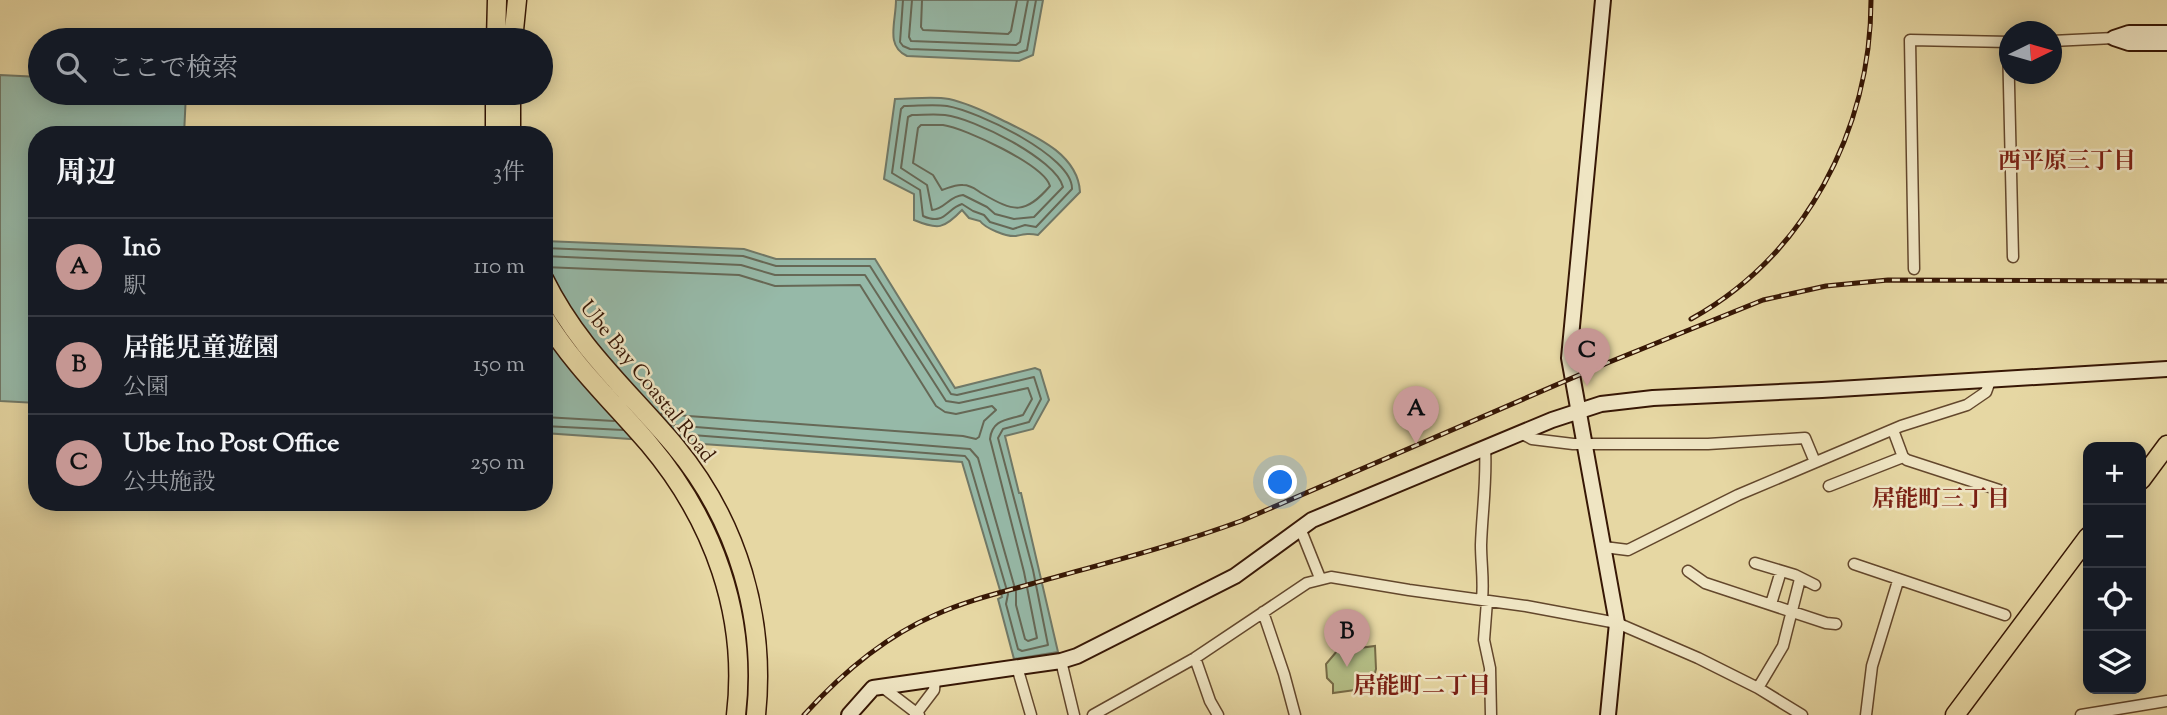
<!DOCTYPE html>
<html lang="ja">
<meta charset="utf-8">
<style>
:root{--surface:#171b24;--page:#242831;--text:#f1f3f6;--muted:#9ea1a6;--line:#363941;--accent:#c59692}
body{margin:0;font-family:"Sorts Mill Goudy","Noto Serif JP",serif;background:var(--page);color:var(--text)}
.controls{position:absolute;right:21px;bottom:21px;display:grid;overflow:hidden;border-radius:14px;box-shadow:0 4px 18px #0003}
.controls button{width:63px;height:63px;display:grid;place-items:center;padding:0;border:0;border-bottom:2px solid var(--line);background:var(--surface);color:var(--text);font:35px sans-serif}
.compass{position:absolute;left:1999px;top:21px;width:63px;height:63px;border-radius:50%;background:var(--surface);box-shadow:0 4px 18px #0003;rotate:85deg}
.you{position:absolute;left:1281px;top:483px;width:24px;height:24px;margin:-18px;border:5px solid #fff;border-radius:50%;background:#1a73e8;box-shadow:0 0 0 10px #1a73e833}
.badge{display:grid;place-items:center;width:46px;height:46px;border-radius:50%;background:var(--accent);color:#111;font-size:23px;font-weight:700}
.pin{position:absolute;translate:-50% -58px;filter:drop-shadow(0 2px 4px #0008)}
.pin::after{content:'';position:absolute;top:37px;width:24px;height:21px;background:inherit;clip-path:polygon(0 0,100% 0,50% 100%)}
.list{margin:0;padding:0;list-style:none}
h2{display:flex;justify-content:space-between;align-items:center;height:91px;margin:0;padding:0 28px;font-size:30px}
h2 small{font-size:23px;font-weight:400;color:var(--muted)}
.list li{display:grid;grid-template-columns:46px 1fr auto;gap:21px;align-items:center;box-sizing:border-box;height:98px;padding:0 28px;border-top:2px solid var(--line)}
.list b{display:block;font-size:26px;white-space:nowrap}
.list p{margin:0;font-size:23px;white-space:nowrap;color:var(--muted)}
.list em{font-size:23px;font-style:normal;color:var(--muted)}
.icon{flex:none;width:38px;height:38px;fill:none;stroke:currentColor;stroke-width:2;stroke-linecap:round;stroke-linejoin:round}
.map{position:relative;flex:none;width:2167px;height:715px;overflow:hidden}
.search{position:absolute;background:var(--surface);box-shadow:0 4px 18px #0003;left:28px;top:28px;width:525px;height:77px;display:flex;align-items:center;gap:18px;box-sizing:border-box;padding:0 24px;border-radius:38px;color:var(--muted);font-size:26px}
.panel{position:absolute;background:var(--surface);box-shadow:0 4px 18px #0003;left:28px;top:126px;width:525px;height:385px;border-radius:28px}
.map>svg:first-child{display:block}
.green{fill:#b4be86;stroke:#766a46;stroke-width:2}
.water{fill:#96b9a8;stroke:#707867;stroke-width:2}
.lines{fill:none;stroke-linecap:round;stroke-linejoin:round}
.shore{stroke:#666856;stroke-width:2}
.street-casing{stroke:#63472c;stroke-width:13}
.secondary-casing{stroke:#371705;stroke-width:18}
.highway-casing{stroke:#371705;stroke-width:21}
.street{stroke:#efe5c3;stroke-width:10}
.secondary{stroke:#efe5c3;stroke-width:14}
.highway{stroke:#e6d7a3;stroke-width:18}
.rail-casing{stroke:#371705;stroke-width:5}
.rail{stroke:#efe5c3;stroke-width:2.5;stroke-dasharray:8;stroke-linecap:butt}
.labels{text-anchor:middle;stroke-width:5;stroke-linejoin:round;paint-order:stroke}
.street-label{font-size:21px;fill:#371705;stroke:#efe5c3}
.neighbourhood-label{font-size:23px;font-weight:bold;fill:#7a1f14;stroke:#efe5c3}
</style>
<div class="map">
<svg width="2167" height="715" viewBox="0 0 2167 715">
<rect width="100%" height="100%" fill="#e6d7a3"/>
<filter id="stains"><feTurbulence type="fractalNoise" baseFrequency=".00286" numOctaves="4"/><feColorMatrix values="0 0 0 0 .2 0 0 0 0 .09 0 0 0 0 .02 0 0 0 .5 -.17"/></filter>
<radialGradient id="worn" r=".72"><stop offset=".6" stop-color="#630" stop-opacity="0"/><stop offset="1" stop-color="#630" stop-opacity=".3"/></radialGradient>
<path class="green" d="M1375,646L1376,669L1375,673L1368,674L1370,688L1333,693V684L1327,678L1326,664L1337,651Z"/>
<path class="water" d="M896,0H1043L1033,55L1019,61L907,56C885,46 896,22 896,0Z
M0,75L40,77V93H186L184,135H37V403L0,401Z
M895,99C912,99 932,96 949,99C967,103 984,111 1000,119C1030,134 1078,152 1080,192L1038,235C1029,233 1025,234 1016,236C1006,237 985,228 980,221L969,218L962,210C944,229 938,230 914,220V194L884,179Z
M544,241L744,249L776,259H875L955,388L1035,368L1040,370L1049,400L1033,429L1005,436L1019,493H1021L1058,652L1014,659L998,599L1002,597L962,462L544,433Z"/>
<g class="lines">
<path class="shore" d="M903,0L900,42L903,46L910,49L1018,53L1027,50L1036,0
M912,0L909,37L911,41L1016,45L1020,42L1028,0
M922,0L921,27L923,30L1008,34L1011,31L1017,0
M904,106C918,106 934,104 947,106C977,111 1073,156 1072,189L1036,227L1025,225L1013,229L990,222L984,215L973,211L962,204C946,209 945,226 923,216L920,190L892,173L901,109Z
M912,115C923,115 934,114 945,115C973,118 1056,159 1063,187L1034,217L1014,219L995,214L987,207L963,195C949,196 945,209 932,210L927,185L901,168L908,117Z
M921,125C928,125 936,125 943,125C965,128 1044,165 1050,186C1025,215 1014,212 983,194C976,190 972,185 963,185C955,184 949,188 942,190L933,175L913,163L918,128Z
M544,248L743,256L776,266H870L951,394L957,395L1034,377L1041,399L1029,422L1003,429L998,438L1033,570L1048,645L1022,651L1018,649L1006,604L1008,594L969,461L965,456L679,434
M544,256L741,265L775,275H865L946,401L959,403L1028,388L1032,399L1023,415C1008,420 992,419 990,439L1024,572L1037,638L1028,641L1025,639L1016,605V592L978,458L970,449L671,425
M544,267L739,275L775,286L860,285L936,406L945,412L956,414L992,406L996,410L984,421L979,437L976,439L963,436L661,414
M544,417L614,421
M544,426L623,430"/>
<g class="street-casing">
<path id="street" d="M2052,41L2114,38
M2008,42L2013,257
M1914,269L1910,40L2010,42
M1893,430L1903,457L1907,460L1999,490
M1521,433L1532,439L1573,444H1708L1805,438L1815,462
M1829,486L1903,457
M1300,528L1320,578
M1604,547L1628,550L1738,495L1901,426L1967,405L1986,392L1990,381
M1755,563L1795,575L1815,585
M1854,564L2005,615
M1688,571L1705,583L1826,623L1836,624
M1482,599C1484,581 1481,564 1481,545C1482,513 1487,480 1485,448
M1487,601L1484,640L1490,668L1491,715
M1771,604L1781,571
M1263,612L1284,674L1295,715
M1195,658L1210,701L1218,715
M1061,661L1074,715
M1017,667L1031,715
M881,686L919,715
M1758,688L1783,646L1800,579
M915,715L934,690L935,679
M1093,715L1195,658L1307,583L1331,577L1409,590L1526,606L1617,623L1698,658L1758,688L1802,715
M1866,715L1872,666L1898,581
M2081,715L2167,701"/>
</g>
<g class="secondary-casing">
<path id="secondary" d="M1603,0L1569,358L1617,623L1608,715
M2114,38L2129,33H2167
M2114,38L2129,43H2167
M849,715L873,688L1061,661L1077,656L1235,576L1312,520L1552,420L1601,404L1653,398L1822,390L2167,369"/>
</g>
<g class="highway-casing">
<path id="highway" d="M496,40L497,0
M513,40L517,0
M511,93V135
M495,135V93
M544,279C578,348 627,389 675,446C738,522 766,618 756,715
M544,317C573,365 613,402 649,444C713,520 748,615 736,715
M2141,480L2167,445
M1955,715L2088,537"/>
</g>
<use href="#street" class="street"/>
<use href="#secondary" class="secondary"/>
<use href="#highway" class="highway"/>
<g class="rail-casing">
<path id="rail" d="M1691,319C1805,256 1871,130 1871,0
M804,715C841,674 884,637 935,615C965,601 999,593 1031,584C1102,564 1173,546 1241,521L1607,363L1763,300L1826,286L1888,280L2167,281"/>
</g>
<use href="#rail" class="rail"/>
</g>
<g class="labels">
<g class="street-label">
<text transform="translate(648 381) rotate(51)" y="7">Ube Bay Coastal Road</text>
</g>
<g class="neighbourhood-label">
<text x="2067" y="168">西平原三丁目</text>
<text x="1941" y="506">居能町三丁目</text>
<text x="1422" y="693">居能町二丁目</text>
</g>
</g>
<rect width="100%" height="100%" filter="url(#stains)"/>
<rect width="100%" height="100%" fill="url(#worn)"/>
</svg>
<div class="controls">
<button>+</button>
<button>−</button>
<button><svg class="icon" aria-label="locate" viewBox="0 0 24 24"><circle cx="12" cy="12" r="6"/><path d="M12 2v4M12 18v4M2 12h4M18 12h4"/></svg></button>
<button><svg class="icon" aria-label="layers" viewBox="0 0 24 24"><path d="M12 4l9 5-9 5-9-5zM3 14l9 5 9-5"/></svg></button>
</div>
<svg class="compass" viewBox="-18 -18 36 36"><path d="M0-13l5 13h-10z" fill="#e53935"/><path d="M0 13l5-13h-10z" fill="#9ea1a6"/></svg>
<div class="you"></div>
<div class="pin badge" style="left:1416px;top:444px">A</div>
<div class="pin badge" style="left:1347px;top:667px">B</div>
<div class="pin badge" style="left:1587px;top:386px">C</div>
<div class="search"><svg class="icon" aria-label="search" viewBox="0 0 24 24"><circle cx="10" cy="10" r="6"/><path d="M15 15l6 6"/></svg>ここで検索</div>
<section class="panel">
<h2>周辺<small>3件</small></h2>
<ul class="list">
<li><span class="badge">A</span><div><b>Inō</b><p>駅</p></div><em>110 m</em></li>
<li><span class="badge">B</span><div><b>居能児童遊園</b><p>公園</p></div><em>150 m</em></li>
<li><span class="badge">C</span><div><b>Ube Ino Post Office</b><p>公共施設</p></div><em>250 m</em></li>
</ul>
</section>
</div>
